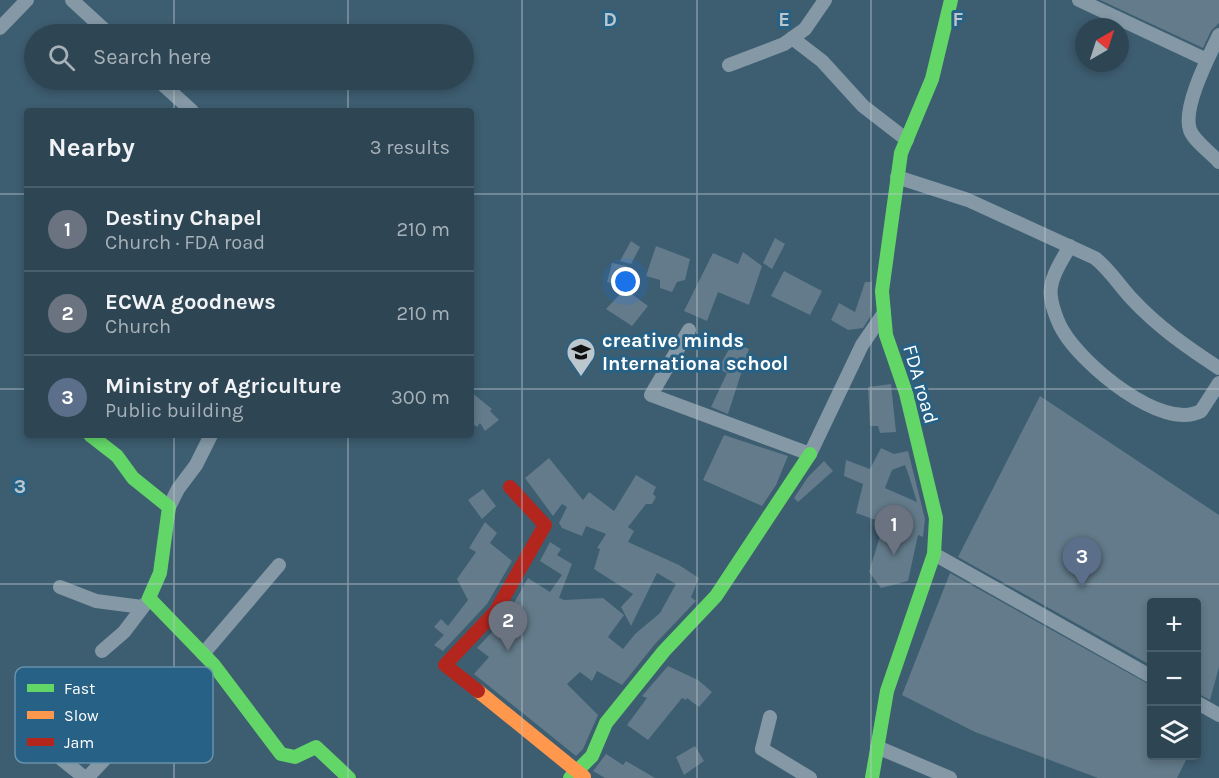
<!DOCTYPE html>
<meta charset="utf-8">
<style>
:root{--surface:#2e4654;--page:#364d5a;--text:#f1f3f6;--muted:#a7b1b8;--line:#495e6b;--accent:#8bbbb9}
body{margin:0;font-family:Karla,sans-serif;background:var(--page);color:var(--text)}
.controls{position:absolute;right:18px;bottom:18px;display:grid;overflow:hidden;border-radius:6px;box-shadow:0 3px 9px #0003}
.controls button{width:54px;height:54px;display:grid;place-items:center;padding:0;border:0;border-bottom:2px solid var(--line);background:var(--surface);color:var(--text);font:30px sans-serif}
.compass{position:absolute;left:1075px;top:18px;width:54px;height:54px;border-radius:50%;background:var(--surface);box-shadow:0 3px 9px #0003;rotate:39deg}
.you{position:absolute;left:626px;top:282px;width:21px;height:21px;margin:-15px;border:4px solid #fff;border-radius:50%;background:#1a73e8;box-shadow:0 0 0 9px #1a73e833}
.badge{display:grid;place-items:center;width:39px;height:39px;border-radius:50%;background:var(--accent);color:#fff;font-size:20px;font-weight:700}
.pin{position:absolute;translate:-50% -50px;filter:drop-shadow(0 2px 3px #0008)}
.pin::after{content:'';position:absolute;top:32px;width:21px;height:18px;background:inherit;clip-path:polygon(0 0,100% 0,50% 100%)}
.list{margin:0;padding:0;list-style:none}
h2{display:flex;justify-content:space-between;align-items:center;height:78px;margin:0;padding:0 24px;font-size:26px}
h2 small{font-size:20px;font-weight:400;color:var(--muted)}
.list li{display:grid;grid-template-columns:39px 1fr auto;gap:18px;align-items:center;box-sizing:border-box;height:84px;padding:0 24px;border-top:2px solid var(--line)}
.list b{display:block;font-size:22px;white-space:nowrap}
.list p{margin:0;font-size:20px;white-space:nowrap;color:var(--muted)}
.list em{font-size:20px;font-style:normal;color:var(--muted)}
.icon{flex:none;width:33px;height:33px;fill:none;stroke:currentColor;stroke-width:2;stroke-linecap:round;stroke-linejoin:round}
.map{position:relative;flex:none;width:1219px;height:778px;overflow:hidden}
.search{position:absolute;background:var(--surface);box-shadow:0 3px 9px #0003;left:24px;top:24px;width:450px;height:66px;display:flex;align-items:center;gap:15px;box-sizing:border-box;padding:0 21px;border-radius:33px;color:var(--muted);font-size:22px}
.panel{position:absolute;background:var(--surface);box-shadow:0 3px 9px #0003;left:24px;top:108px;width:450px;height:330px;border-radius:6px}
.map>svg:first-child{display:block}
.building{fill:#637b8a;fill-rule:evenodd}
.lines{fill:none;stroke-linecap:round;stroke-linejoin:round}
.street{stroke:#8498a6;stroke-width:14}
.fast{stroke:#63d668;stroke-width:14}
.slow{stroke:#ff974d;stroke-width:14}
.jam{stroke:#b3261e;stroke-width:14}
.grid{fill:none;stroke:#bbc6cd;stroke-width:1.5;stroke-opacity:0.55}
.labels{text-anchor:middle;stroke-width:6;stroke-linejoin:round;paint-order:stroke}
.poi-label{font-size:20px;font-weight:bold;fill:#fff;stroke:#276286;text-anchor:start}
.street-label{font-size:20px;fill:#fff;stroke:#276286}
.key{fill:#276286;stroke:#6891aa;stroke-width:1.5}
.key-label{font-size:16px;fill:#fff}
.grid-label{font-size:20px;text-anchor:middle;font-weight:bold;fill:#bbc6cd;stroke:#276286;stroke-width:6;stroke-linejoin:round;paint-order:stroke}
</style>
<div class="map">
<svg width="1219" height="778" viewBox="0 0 1219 778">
<rect width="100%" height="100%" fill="#3d5d70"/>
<path class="building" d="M1100,0H1219V23L1211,31L1203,48Z
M775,238L785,244L772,269L763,263Z
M631,241L640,247L631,264L620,261Z
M656,246L690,259L685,280L677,282L672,292L660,288V280L646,276Z
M743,252L762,266L749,305L718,292L707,321L684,311L713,253L738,264Z
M612,263L627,266L618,285L607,282Z
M784,271L822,291L810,315L771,296Z
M865,282H872V308L870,317L863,328L848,330L831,320L839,303L855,312Z
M625,289L648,306L632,326L606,309Z
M733,342L749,349L728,414L711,407L727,373L718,369Z
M891,384L896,432L880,433L878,426H870L868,387Z
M471,392L492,409L490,411L499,420L485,431L480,423L477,427L471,422Z
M1040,396L1219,515V667L1210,700L1197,693V603H1152V666L958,557Z
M724,435L788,456L776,485L762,506L703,480Z
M881,448L894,454L908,451L925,519L923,537L918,535L908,581L881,588L869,572L884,523L856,513L863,484L844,476L846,460L870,469ZM905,465L908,473L917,502L885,488L892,470Z
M549,458L583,500L589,492L614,511L636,475L656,487L653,494L656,497L652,504H646L628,527L634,531L628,542L679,565L699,578L691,597L696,601L655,644L622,685L597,671L592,681L580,672L567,684L598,715L583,749L576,756L474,674L489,657L477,648L506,617L528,578L550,592L562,575L540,561L550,542L561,549L557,555L572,564L559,598L564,600L603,598L624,615L608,637L623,649L635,634L660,613L676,584L657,573L631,626L621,607L633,594L594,569L600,549L597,548L606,534L586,526L582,536L562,528L559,523L567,507L562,504L553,516L525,478Z
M824,461L833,471L798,502L794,498L808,477Z
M483,489L496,506L482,519L468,500Z
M485,522L497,533L490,543L512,561L487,604L443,651L434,645L444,635L434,627L441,619L448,626L468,600L457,579L476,552L469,548Z
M950,573L1152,686V756H1188L1177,778H1098L975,732L902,695Z
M668,666L698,680L712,692L699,707L687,698L686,700L682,698L648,740L627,725L647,698L642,696Z
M695,746L704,761L684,775L676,757Z
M606,754L623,765L626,761L655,778H605L593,771Z"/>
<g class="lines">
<path class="street" d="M72,0L109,34
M1079,0L1207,60
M0,28L27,0
M1219,35C1209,56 1182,108 1190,130C1194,141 1211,153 1219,162
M792,38L822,61L863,106L907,140
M729,65L784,44L805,29L825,0
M158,80L192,111
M897,177L968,200L1095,258C1110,270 1119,285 1132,299C1158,327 1188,348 1219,368
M1070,246C1062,260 1048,280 1051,297C1052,307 1058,323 1063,331C1082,364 1162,432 1201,411L1219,383
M689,330L651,395L810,454L862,345L884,313
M169,507L178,489L196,465L211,435
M934,554L1152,677
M60,587L96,601L142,607
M102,651L124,632L146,603
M203,654L279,565
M1196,702L1219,715
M58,707L41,729L39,741L80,774V778
M770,717L762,749L810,778
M877,747L950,778
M87,778L133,729"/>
<path class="fast" d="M90,435L117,456L133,478L169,507L160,573L149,598L213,664L281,754L295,757L316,747L349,778
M570,778L592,756L606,723L664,651L716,596L810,454
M872,778L887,691L934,554L936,518L906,393L886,335L882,291L901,153L932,79L951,0"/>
<path class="slow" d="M478,691L584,777"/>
<path class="jam" d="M478,691L445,665L496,611L545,525L510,487"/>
</g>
<path class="grid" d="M174,0V34M348,0V34M522,0V778M697,0V778M871,0V778M1045,0V778M174,80V111M348,80V111M0,194H27M471,194H1219M0,389H27M471,389H1219M174,435V778M348,435V778M0,584H1219"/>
<defs>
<g id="school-pin" transform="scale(1.5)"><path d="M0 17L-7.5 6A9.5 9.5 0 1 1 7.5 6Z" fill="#bbc6cd" stroke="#276286"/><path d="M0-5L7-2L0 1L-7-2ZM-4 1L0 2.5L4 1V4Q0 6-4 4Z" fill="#111"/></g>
</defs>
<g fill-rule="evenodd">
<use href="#school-pin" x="581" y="352"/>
</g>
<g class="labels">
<g class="poi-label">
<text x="602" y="347">creative minds<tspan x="602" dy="23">Internationa school</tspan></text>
</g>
<g class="street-label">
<text transform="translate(921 384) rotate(74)" y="7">FDA road</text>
</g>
</g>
<rect x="15" y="667" width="198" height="96" rx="9" class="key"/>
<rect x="27" y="684" width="27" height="8" fill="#63d668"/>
<rect x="27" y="711" width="27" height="8" fill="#ff974d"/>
<rect x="27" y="738" width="27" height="8" fill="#b3261e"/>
<g class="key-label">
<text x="64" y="694">Fast</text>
<text x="64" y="721">Slow</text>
<text x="64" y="748">Jam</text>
</g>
<g class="grid-label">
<text x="610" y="26">D</text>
<text x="784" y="26">E</text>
<text x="958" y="26">F</text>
<text x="20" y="493">3</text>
</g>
</svg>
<div class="controls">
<button>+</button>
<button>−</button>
<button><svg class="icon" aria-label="layers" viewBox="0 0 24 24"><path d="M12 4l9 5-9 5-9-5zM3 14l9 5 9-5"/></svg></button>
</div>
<svg class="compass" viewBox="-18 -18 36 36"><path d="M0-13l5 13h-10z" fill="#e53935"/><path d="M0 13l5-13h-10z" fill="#a7b1b8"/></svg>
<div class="you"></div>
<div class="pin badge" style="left:894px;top:555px;background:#6b7280">1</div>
<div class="pin badge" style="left:508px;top:651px;background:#6b7280">2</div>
<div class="pin badge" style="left:1082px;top:587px;background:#5c6f8a">3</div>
<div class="search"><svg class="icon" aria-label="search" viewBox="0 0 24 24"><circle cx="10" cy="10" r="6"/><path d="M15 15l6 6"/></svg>Search here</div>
<section class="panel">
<h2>Nearby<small>3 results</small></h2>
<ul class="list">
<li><span class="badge" style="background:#6b7280">1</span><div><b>Destiny Chapel</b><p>Church · FDA road</p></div><em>210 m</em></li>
<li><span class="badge" style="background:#6b7280">2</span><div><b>ECWA goodnews</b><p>Church</p></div><em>210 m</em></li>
<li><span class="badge" style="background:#5c6f8a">3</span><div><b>Ministry of Agriculture</b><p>Public building</p></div><em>300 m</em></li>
</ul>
</section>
</div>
